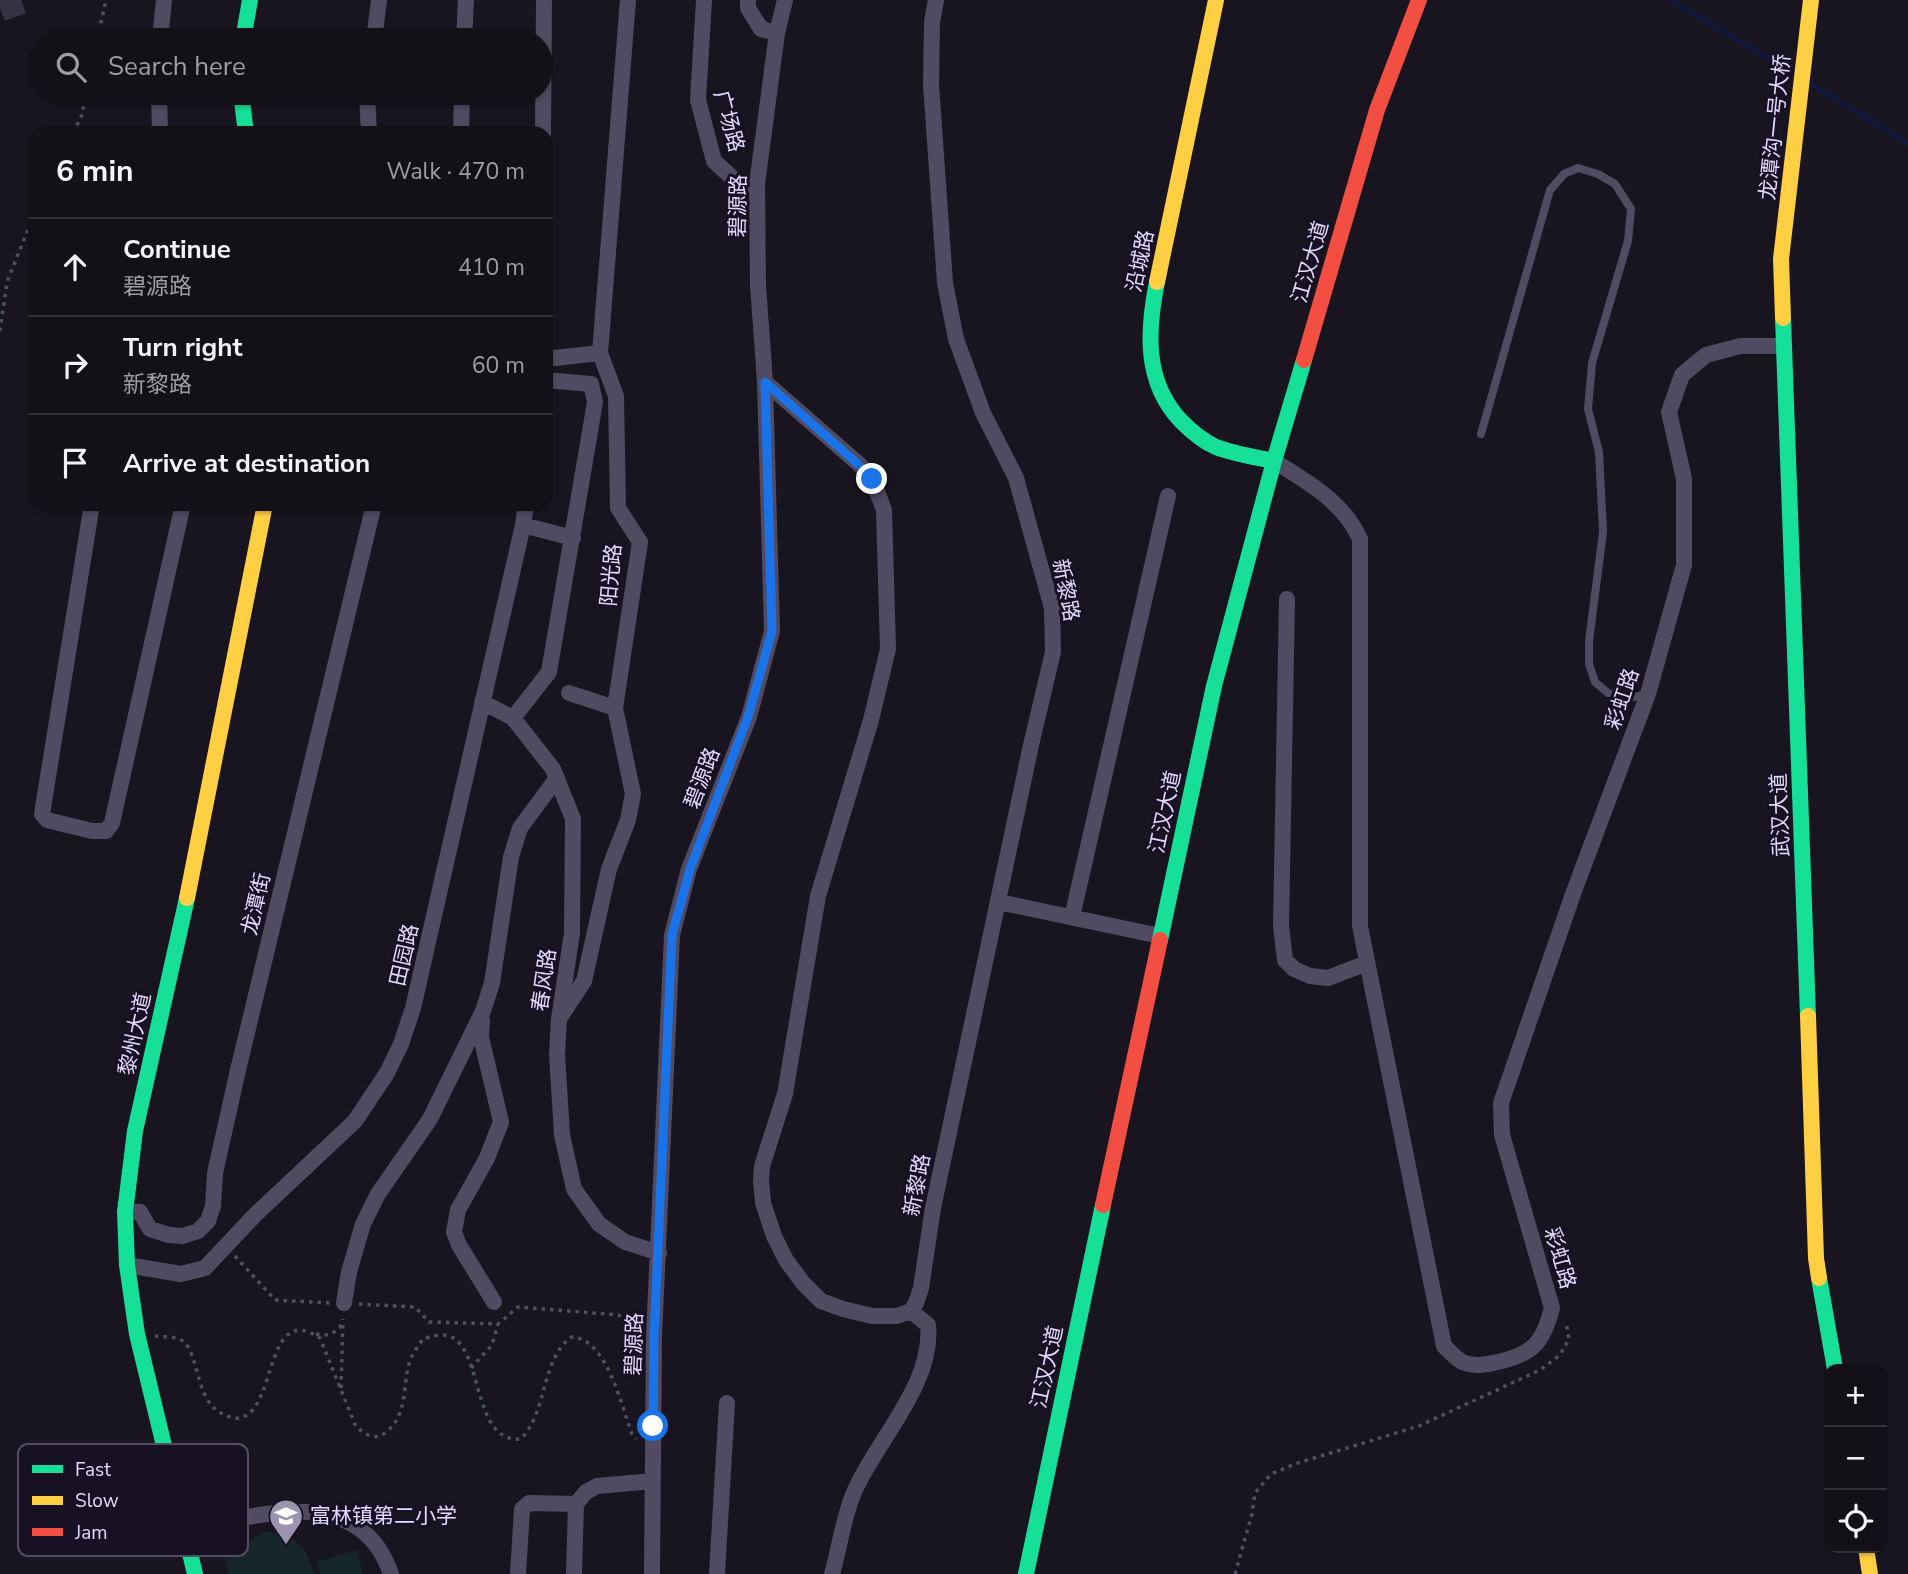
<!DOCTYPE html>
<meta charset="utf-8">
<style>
:root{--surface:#131018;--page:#1c1921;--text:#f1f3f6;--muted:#9d9da2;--line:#323037}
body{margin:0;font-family:"Nunito Sans","Noto Sans SC",sans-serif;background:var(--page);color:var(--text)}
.controls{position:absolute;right:21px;bottom:21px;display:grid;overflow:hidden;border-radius:14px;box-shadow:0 2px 5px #0004}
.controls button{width:63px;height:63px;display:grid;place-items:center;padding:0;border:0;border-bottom:2px solid var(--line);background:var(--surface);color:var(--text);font:35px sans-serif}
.stop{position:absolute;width:21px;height:21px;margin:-16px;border:5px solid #1a73e8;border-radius:50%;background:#fff}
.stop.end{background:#1a73e8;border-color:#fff;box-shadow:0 2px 7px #0008}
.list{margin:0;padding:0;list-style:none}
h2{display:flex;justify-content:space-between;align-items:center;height:91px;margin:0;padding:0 28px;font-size:30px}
h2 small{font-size:23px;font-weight:400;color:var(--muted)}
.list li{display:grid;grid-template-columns:46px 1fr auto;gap:21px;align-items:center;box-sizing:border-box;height:98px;padding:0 28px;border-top:2px solid var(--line)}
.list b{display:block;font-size:26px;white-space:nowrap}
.list p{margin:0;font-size:23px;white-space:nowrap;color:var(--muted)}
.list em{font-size:23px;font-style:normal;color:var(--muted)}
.icon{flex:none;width:38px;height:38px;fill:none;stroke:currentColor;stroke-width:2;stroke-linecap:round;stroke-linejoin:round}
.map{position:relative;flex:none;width:1908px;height:1574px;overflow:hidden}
.search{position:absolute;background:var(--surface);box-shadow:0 2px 5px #0004;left:28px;top:28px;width:525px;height:77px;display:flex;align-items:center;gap:18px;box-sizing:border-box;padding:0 24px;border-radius:38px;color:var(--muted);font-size:26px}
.panel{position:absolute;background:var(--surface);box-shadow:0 2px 5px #0004;left:28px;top:126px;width:525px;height:385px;border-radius:21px}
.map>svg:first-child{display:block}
.green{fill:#16272c}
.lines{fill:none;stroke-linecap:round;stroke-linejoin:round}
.stream{stroke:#10183c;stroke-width:5}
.highway-tunnel{stroke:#373241;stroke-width:28;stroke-dasharray:28 14;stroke-linecap:butt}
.path{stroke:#4b5261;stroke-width:3.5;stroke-dasharray:3.5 5;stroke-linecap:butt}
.lane{stroke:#504b60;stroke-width:8}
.street{stroke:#504b60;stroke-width:16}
.fast{stroke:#16e098;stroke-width:16}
.slow{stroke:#ffcf43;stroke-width:16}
.jam{stroke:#f24e42;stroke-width:16}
.route{stroke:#1a73e8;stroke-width:9}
.labels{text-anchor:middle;stroke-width:6;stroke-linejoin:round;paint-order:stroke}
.street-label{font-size:21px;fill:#e3d8fb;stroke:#181124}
.poi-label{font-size:21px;fill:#e3d8fb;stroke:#181124;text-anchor:start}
.key{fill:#181124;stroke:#554d64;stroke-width:2}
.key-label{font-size:19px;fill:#e3d8fb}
</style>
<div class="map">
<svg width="1908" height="1574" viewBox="0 0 1908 1574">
<rect width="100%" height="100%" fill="#191520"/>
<path class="green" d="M264,1532C294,1533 306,1545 314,1574H229L223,1550L240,1546Z
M357,1550L363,1574H320L317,1562Z"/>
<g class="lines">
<path class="stream" d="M1671,0L1797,76
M1806,81L1908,143"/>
<path class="highway-tunnel" d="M0,8L21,0"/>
<path class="path" d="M97,40L106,0
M73,133L82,115L86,93
M0,331L7,282L35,212
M235,1256L275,1300L331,1303
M359,1304L415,1307L429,1322L498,1324L518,1307L619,1315L631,1336H638
M316,1334C327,1337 335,1334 342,1324
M155,1336C163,1337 174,1336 181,1340C201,1351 193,1403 225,1415C230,1417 235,1419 240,1418C278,1409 264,1301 320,1338L356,1427C365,1434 375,1441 385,1433C410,1414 401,1384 411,1358C414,1351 419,1345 423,1339C432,1336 446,1332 455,1339C483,1360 474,1443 521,1439C548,1411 540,1362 571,1337C607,1338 621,1405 632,1434L636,1439
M471,1368L492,1345L498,1324
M341,1388L343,1319
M1235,1574L1252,1514L1255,1493L1271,1474L1298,1463L1419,1426L1540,1370L1560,1355L1569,1339L1566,1322"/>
<path class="lane" d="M1481,434L1550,190L1564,174L1578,168L1598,174L1615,184L1631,209L1628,241L1592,363L1588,409L1599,452L1603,532L1589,641V664L1595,682L1608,693L1623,699L1648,694"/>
<path class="street" d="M704,0L698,100L714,161L739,184H757
M748,0V8L761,29L777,33
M160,40L164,0
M374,40L379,0
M464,40L466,0
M159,93L160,133
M367,93L369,133
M461,133L462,93
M543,133L544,0
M546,359L600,353
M765,382L860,465L872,479L884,510L888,649L871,720L818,896L785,1094L762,1166L761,1181L763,1203L774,1236L786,1260L803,1283L821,1301L843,1309L872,1316H897L911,1311L916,1303L921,1288L933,1208L1031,745L1053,652L1052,608L1016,478L983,413L956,339L945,283L931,84L932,22L936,0
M1274,461C1308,483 1343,501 1360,539V926L1444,1346C1450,1351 1457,1361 1465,1363C1476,1367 1487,1364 1498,1362C1533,1354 1543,1343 1552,1308L1502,1135L1501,1103L1573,894L1648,694L1684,565V479L1669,412L1682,375L1706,355L1740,346H1784
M92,504L42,814L47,820L92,831H106L112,823L183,504
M523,525L573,538
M1287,599L1281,926L1285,960L1294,969L1310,976L1328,978L1367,963
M569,693L615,708
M482,702L513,718L553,769L573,819L572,933L559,1019L557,1054L562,1135L574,1189L599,1224L625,1242L659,1253
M513,718L549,672L595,402L591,384L546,380
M999,902L1160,936
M1072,917L1168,496
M559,1019L584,981L609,869L628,820L633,794L615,708L640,542L618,508L616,396L600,353L628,0
M482,1020L481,1037L501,1122L487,1158L458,1210L454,1232L459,1245L494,1302
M125,1212H140L150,1229L169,1235L183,1236L198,1231L208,1221L213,1206L215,1173L238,1070L374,504
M127,1265L181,1274L205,1268L255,1215L355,1121L387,1073L401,1044L413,1008L523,525L526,504
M344,1303L349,1272L363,1224L378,1194L430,1119L483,1011L492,983L511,857L520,828L557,778
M185,1530C256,1516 359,1481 391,1574
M518,1574L522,1509L529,1503L576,1504
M574,1574L576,1504L586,1492L597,1486L653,1481
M652,1574L654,1337L672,935L689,869L749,717L772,631L765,382L758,285L757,184L777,33L785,0
M717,1574L727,1403
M832,1574C840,1547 843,1516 855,1490C878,1439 934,1383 928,1325L911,1311"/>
<path class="fast" d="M243,40L250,0
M241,93L246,133
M1157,282C1147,331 1144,382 1181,421C1191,431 1202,441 1216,447C1234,454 1255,457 1274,461
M1783,318L1808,1016
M187,898L135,1131L125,1212L127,1265L137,1334L195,1574
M1160,940L1214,686L1274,461L1304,360
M1819,1278L1835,1369
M1026,1574L1103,1205"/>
<path class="slow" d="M1157,282L1216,0
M1783,318L1781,259L1811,0
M187,898L265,504
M1808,1016L1816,1258L1819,1278
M1866,1548L1870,1574"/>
<path class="jam" d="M1304,360L1377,110L1419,0
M1103,1205L1160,940"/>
</g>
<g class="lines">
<path class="route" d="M653,1426L654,1337L672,935L690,869L748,717L772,631L765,382L860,466L872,479"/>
</g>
<defs>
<g id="school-pin" transform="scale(1.75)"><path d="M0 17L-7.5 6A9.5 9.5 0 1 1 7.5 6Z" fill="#9c94ae" stroke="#181124"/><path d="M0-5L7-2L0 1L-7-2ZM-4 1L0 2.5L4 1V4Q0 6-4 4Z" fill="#fff"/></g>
</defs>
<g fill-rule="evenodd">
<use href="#school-pin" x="286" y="1516"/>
</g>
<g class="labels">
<g class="street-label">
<text transform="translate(729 121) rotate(75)" y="7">广场路</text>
<text transform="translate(1775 127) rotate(-84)" y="7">龙潭沟一号大桥</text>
<text transform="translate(738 206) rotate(-89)" y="7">碧源路</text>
<text transform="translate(1140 261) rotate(-78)" y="7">沿城路</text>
<text transform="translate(1310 262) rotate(-74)" y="7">江汉大道</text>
<text transform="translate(611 575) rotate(-85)" y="7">阳光路</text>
<text transform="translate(1066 590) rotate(79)" y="7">新黎路</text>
<text transform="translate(1622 699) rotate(-71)" y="7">彩虹路</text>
<text transform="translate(702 778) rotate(-69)" y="7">碧源路</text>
<text transform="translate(1165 812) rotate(-78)" y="7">江汉大道</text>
<text transform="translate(1780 815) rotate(-92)" y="7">武汉大道</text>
<text transform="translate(256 904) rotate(-77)" y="7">龙潭街</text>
<text transform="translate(404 955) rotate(-77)" y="7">田园路</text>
<text transform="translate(544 980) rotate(-82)" y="7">春风路</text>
<text transform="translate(135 1034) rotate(-78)" y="7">黎州大道</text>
<text transform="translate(917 1185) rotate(-79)" y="7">新黎路</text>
<text transform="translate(1560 1258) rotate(74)" y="7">彩虹路</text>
<text transform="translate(634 1344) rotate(-88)" y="7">碧源路</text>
<text transform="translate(1047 1367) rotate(-78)" y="7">江汉大道</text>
</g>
<g class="poi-label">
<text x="310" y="1523">富林镇第二小学</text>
</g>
</g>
<rect x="18" y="1444" width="230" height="112" rx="10" class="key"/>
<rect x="32" y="1465" width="31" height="8" fill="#16e098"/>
<rect x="32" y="1496" width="31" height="9" fill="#ffcf43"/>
<rect x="32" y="1528" width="31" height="8" fill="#f24e42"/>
<g class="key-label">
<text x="75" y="1476">Fast</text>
<text x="75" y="1507">Slow</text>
<text x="75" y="1539">Jam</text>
</g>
</svg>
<div class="controls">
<button>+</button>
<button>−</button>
<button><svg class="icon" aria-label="locate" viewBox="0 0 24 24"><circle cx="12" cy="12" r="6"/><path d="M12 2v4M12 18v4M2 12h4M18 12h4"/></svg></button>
</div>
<div class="stop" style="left:653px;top:1426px"></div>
<div class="stop end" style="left:872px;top:479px"></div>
<div class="search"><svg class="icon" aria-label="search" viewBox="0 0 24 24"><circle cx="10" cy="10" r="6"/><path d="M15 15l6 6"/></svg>Search here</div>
<section class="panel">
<h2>6 min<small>Walk · 470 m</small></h2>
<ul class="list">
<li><svg class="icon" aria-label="ahead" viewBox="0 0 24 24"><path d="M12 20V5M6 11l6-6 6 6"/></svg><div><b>Continue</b><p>碧源路</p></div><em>410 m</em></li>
<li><svg class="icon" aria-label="right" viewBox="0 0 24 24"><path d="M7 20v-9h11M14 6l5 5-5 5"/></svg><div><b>Turn right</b><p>新黎路</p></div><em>60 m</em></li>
<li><svg class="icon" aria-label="arrive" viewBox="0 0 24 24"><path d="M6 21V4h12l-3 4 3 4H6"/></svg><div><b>Arrive at destination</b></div></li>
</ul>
</section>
</div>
